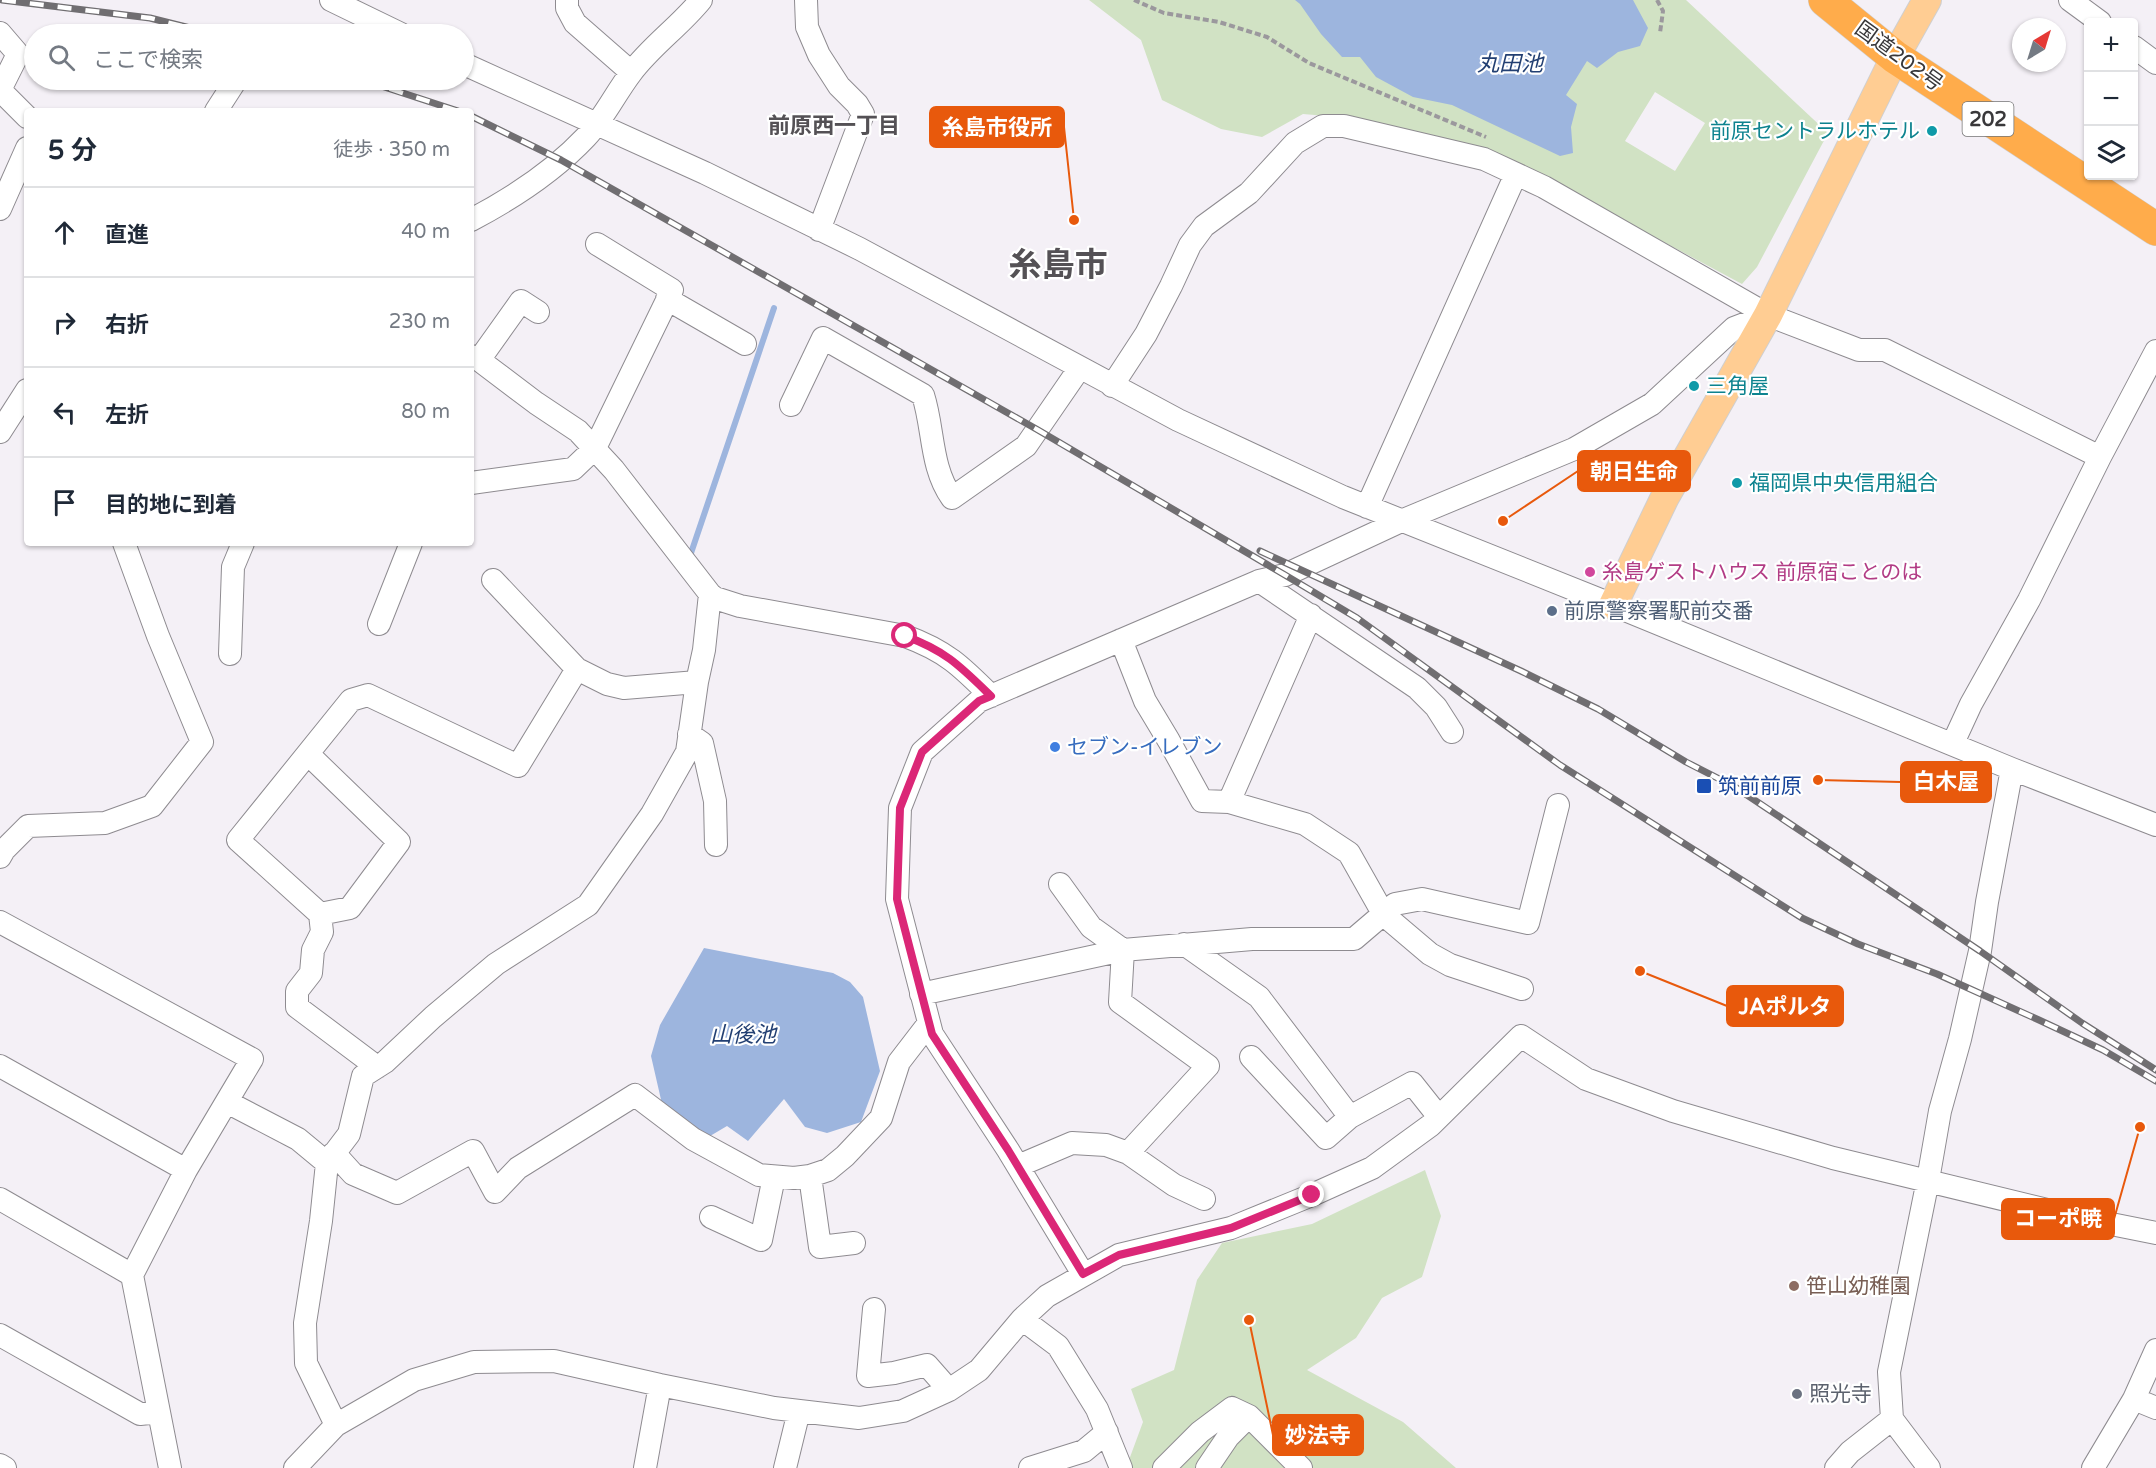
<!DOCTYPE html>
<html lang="ja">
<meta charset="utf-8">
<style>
:root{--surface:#fff;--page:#f2f2f3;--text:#1f2937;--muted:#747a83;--line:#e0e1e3}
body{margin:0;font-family:"Varela Round","Noto Sans JP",sans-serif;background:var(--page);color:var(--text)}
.controls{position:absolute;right:18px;top:18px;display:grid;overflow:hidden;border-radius:6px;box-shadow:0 2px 4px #0004}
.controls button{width:54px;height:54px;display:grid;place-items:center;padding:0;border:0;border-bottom:2px solid var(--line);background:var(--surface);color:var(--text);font:30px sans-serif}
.compass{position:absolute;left:2012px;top:18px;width:54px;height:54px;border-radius:50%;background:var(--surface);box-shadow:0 2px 4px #0004;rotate:38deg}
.stop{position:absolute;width:18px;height:18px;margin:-14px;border:4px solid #db2777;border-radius:50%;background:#fff}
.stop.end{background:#db2777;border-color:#fff;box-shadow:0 2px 6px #0008}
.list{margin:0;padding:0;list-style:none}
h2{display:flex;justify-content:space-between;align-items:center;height:78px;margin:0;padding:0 24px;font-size:26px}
h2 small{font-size:20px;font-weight:400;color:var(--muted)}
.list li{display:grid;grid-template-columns:39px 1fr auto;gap:18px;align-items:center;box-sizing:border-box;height:90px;padding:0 24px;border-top:2px solid var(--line)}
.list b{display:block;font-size:22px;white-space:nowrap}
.list em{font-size:20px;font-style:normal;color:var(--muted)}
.icon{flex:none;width:33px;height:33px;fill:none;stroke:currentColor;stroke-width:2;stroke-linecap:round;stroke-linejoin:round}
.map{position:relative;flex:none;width:2156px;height:1468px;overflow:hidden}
.search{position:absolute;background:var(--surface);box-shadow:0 2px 4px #0004;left:24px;top:24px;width:450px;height:66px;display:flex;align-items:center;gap:15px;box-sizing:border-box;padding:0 21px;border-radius:33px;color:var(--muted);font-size:22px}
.panel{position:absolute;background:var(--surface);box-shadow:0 2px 4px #0004;left:24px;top:108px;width:450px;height:438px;border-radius:6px}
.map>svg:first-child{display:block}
.green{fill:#d1e2c4;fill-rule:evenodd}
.water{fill:#9db5de}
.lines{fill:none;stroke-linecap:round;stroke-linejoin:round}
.stream{stroke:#9db5de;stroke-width:6}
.minor-casing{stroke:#8e8b90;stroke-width:24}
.major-casing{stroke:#cfcfd0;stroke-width:30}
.highway-casing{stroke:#cfcfd0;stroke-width:34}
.path{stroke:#9b989d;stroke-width:4;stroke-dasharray:6 3;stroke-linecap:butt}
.minor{stroke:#fff;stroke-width:22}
.major{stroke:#ffcd93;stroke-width:28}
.highway{stroke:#ffac4b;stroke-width:33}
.rail-casing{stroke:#706e71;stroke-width:7}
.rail{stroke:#fff;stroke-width:4.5;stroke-dasharray:14;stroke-linecap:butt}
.route{stroke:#db2777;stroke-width:8}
.culture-dot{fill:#0f9aa8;stroke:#fff;stroke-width:2}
.hotel-dot{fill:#d1479c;stroke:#fff;stroke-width:2}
.service-dot{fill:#5c6f8a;stroke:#fff;stroke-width:2}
.shop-dot{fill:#3f7fe0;stroke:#fff;stroke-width:2}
.transit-dot{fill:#1a4fb4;stroke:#fff;stroke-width:2}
.education-dot{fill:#8d6e63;stroke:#fff;stroke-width:2}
.worship-dot{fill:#6b7280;stroke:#fff;stroke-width:2}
.labels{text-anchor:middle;stroke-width:4.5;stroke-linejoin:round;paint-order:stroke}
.shield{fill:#fff;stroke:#747475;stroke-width:1.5}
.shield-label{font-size:20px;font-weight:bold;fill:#39383a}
.street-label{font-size:21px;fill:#39383a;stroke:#fff}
.culture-label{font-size:21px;fill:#0d838f;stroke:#fff;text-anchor:start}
.hotel-label{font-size:21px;fill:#b23c85;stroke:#fff;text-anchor:start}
.service-label{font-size:21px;fill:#4e5e75;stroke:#fff;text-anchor:start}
.shop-label{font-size:21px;fill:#366cbe;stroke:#fff;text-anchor:start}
.transit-label{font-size:21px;fill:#164399;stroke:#fff;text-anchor:start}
.education-label{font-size:21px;fill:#785e54;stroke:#fff;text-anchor:start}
.worship-label{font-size:21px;fill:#5b616d;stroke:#fff;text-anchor:start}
.water-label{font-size:22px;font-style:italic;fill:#223f72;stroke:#fff}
.neighbourhood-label{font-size:22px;font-weight:bold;fill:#545155;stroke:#fff}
.town-label{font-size:33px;font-weight:bold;fill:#545155;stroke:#fff}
.leader{fill:none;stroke:#e8590c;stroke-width:2}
.callout-dot{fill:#e8590c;stroke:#fff;stroke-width:2}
.callout{fill:#e8590c;stroke:#e8590c;stroke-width:2}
.callout-label{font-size:22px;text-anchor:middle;font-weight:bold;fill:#fff}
</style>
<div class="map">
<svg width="2156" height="1468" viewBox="0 0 2156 1468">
<rect width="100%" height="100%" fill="#f4f0f6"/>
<path class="green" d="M1089,0H1686L1828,133L1757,267L1742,284L1572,193L1338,117L1303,114L1262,137L1221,129L1162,100L1141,40ZM1655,92L1705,123L1675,171L1625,141Z
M1425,1170L1441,1216L1422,1277L1382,1298L1356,1338L1307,1370L1403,1422L1456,1468H1126L1143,1422L1131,1389L1174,1370L1197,1280L1222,1243L1312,1224Z"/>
<path class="water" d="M1295,0H1633L1648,28L1640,46L1618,52L1597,68L1587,61L1566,95L1577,104L1571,127L1573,153L1560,156L1452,105L1413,97L1376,77L1360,57H1342L1321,34L1300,4Z
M704,948L833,973L850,982L863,997L880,1071L861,1122L827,1133L805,1127L784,1099L748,1141L727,1126L705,1139L662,1104L651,1056L660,1025Z"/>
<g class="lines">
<path class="stream" d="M690,556L774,308"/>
<g class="minor-casing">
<path id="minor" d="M331,0L401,34
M567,0V8L575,23L631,72
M806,0L807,27L819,55L839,86L857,104L863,114L819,230
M2070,0L2100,22
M0,33L18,54L0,90L27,117
M2134,47L2156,63
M464,64L705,173L860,249L1178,420L1343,497L1613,605L2012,769L2156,825
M216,111L236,80
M0,209L27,148
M471,220C513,198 553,172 586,137C604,118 615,94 631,73C651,46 680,26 701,0
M667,299L745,344
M471,356L479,360L536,403L578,431L614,470L710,594L715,598L740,606L905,636C946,651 961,666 991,696
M479,360L521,301L538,312
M1112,386L1146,334L1171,286L1190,245L1204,226L1249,193L1295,143L1323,126H1344L1484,159L1544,187L1768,315L1859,350H1885L2100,457
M791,405L823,338L923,395C934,429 930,467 952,498L1026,446L1079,369
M0,432L27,390
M471,483L573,469L595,448L672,290L597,244
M1367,507L1516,174
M493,580L577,669
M1259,581L1417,688L1436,707L1452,732
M379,624L411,543
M1121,640L1145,701L1169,741L1202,801L1229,802L1305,824L1349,853L1384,915L1430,954L1450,965L1522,989
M230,654L233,567L243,543
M689,734L702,743L715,801L716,845
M1953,743L1971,704L2029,600L2100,457L2156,351
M308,754L399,842L350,908L320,914
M1229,802L1311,615
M0,857L4,850L28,826L105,823L152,806L202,742L158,636L124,543
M1060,884L1091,927L1123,950L1120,1002L1208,1066L1128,1153
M0,922L252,1059L186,1170
M1184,944L1259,997L1350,1117L1412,1083L1439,1117
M921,994L1123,950L1252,939H1354L1395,904L1422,899L1528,923L1558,805
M1251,1057L1326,1138L1350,1117
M0,1066L186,1170L132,1275L170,1468
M377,1067L297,1007V991L311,973L313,950L322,932L320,914L238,840L351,700L368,695L518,766L577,669L607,684L624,688L697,682
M227,1102L298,1139L327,1163
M334,1153L353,1174L397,1193L473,1151L495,1192L518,1168L635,1095L693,1139L759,1175L794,1178L810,1176L828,1170L845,1156L881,1118L899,1062L929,1023
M1018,1166L1072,1143L1106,1145L1128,1153L1174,1185L1204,1199
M810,1176L820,1247L854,1243
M0,1199L132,1275
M711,1217L761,1240L774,1177
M1083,1274L1008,1150L932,1034L897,899L900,808L922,752L979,701L1259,581L1285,575L1401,521L1574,449L1652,404L1734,328L1768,315
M874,1309L868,1376L894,1373L927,1365L949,1390
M1022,1319L1058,1346L1097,1409L1121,1468
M0,1335L140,1414L159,1412
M2156,1350L2134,1399L2156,1408
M336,1425L306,1363L305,1323L321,1221L327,1163L349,1134L363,1076L385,1062L433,1017L496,964L588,905L652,814L687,752L697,682L704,650L710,594
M0,1465L5,1468
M295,1468L336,1425L414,1380L474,1362L554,1361L660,1385L774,1408L859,1418L903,1411L949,1390L979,1370L1022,1319L1047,1296L1119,1255L1231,1228L1312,1195L1372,1168L1431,1125L1521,1036L1586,1079L1673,1111L1833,1158L2076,1217L2156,1233
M645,1468L660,1385
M785,1468L799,1411
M1030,1468L1084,1451L1107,1432
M1164,1468L1200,1432L1232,1408L1249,1416L1301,1468
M1207,1468L1228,1437L1249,1416
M1836,1468L1850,1452L1892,1419
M1929,1468L1892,1419L1889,1372L1928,1180L1940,1111L1960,1039L1980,951L1987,902L2012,769
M2093,1468L2134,1399"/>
</g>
<g class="major-casing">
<path id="major" d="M1613,605L1665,497L1768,315L1895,57L1927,0"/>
</g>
<g class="highway-casing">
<path id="highway" d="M1825,0L1895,57L2156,229"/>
</g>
<path class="path" d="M1134,0L1164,13L1219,22L1267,37L1309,63L1486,137
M1657,0L1663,11L1660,33"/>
<use href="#minor" class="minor"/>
<use href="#major" class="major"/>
<use href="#highway" class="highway"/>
<g class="rail-casing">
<path id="rail" d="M2,0L150,18L214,34
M363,80L458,111
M471,116L561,160L1038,430L1285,575L1357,618L1560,765L1802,918L1858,944L1937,974L2039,1020L2103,1050L2156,1081
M1260,551L1521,671L1598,709L1686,762L1735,787L1980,951L2082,1023L2156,1070"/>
</g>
<use href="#rail" class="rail"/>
</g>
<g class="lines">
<path class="route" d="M905,636C946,651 960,666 991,696L979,701L922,752L900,808L897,899L932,1034L1008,1150L1083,1274L1119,1255L1231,1228L1312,1195"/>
</g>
<g class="culture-dot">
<circle cx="1932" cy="131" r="6"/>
<circle cx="1694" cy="386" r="6"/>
<circle cx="1737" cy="483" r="6"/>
</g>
<circle class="hotel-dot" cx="1590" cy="572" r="6"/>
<circle class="service-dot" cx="1552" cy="611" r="6"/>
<circle class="shop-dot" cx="1055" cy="747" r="6"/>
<rect class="transit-dot" x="1696" y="778" width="16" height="16" rx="3"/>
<circle class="education-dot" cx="1794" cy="1286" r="6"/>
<circle class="worship-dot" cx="1797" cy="1394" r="6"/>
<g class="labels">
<rect class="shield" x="1962.5" y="102" width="51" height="34" rx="4.5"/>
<g class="shield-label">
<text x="1988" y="126">202</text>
</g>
<g class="street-label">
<text transform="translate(1899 56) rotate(36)" y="7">国道202号</text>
</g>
<g class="culture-label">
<text x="1920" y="138" text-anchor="end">前原セントラルホテル</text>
<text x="1706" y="393">三角屋</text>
<text x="1749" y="490">福岡県中央信用組合</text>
</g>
<g class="hotel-label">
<text x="1602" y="579">糸島ゲストハウス 前原宿ことのは</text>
</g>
<g class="service-label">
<text x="1564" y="618">前原警察署駅前交番</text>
</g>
<g class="shop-label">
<text x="1067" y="754">セブン-イレブン</text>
</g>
<g class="transit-label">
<text x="1718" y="793">筑前前原</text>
</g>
<g class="education-label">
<text x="1806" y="1293">笹山幼稚園</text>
</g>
<g class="worship-label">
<text x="1809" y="1401">照光寺</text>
</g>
<g class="water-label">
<text x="1510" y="71">丸田池</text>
<text x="743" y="1042">山後池</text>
</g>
<g class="neighbourhood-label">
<text x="834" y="133">前原西一丁目</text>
</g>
<g class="town-label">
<text x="1058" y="276">糸島市</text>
</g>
</g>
<path class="leader" d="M1074 220L1064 127M1503 521L1578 471M1818 780L1901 782M1640 971L1727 1006M2140 1127L2114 1219M1249 1320L1273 1435"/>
<g class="callout-dot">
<circle cx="1074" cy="220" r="6"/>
<circle cx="1503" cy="521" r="6"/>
<circle cx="1818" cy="780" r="6"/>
<circle cx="1640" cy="971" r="6"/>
<circle cx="2140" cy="1127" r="6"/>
<circle cx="1249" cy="1320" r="6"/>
</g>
<g class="callout">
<rect x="930" y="107" width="134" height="40" rx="6"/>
<rect x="1578" y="451" width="112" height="40" rx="6"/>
<rect x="1901" y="762" width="90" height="40" rx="6"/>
<rect x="1727" y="986" width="116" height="40" rx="6"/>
<rect x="2002" y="1199" width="112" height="40" rx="6"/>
<rect x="1273" y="1415" width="90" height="40" rx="6"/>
</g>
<g class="callout-label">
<text x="997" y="135">糸島市役所</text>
<text x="1634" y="479">朝日生命</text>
<text x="1946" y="789">白木屋</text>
<text x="1785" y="1014">JAポルタ</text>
<text x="2058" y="1226">コーポ暁</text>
<text x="1318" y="1443">妙法寺</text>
</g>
</svg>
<div class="controls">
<button>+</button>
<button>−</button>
<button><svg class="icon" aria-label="layers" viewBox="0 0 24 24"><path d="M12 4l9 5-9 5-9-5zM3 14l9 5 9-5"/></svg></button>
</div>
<svg class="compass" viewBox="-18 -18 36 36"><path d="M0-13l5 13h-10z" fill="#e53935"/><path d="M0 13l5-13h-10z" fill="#747a83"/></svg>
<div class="stop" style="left:905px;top:636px"></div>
<div class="stop end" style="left:1312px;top:1195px"></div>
<div class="search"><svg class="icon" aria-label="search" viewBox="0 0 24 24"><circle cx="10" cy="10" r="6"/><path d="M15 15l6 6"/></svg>ここで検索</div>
<section class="panel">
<h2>5 分<small>徒歩 · 350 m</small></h2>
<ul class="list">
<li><svg class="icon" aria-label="ahead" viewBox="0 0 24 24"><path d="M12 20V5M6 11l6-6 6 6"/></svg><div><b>直進</b></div><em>40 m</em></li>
<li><svg class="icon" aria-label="right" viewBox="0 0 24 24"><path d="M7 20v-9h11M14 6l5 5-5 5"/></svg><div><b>右折</b></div><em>230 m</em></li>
<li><svg class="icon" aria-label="left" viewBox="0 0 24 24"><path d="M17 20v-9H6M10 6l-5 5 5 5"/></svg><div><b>左折</b></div><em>80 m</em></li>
<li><svg class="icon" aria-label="arrive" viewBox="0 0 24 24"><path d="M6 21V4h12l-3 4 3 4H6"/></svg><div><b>目的地に到着</b></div></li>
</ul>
</section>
</div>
